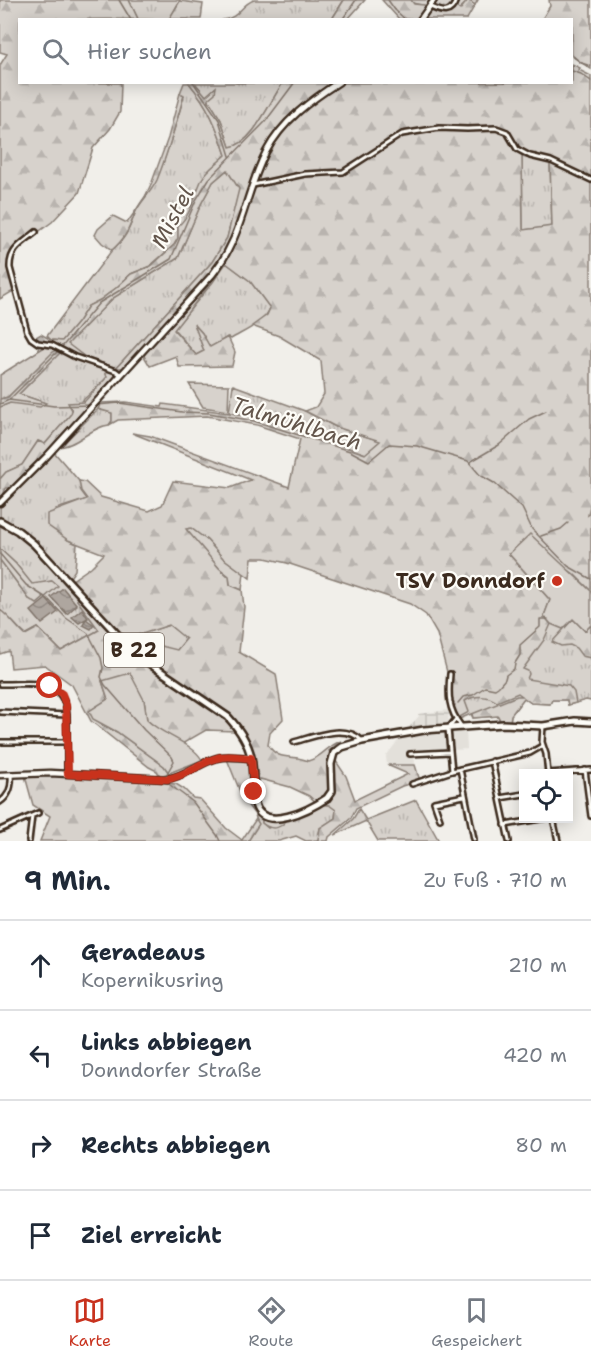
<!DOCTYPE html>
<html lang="de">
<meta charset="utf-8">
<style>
:root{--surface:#fff;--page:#f6f6f7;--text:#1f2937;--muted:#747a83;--line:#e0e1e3;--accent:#c8321e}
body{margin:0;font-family:"Shantell Sans",sans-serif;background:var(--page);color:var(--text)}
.controls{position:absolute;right:18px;bottom:18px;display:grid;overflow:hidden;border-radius:0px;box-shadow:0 3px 15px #0003}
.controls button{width:54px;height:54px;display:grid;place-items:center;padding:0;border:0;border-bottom:2px solid var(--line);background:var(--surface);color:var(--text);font:30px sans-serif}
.stop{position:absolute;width:18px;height:18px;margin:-14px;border:4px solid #c8321e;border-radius:50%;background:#fff}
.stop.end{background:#c8321e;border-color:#fff;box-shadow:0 2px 6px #0008}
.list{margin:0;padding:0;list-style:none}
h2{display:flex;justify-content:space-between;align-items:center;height:78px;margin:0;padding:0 24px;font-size:26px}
h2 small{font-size:20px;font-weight:400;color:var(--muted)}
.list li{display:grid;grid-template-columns:39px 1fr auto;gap:18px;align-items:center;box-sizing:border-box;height:90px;padding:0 24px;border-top:2px solid var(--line)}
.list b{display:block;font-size:22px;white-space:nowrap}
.list p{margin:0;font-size:20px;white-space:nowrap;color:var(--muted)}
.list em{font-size:20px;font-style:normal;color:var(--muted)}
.icon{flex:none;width:33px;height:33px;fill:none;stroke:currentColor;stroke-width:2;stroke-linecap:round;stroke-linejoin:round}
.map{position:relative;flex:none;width:591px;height:841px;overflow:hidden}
.search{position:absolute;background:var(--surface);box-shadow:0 3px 15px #0003;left:18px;right:18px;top:18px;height:66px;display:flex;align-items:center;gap:15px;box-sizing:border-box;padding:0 21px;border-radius:0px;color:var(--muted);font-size:22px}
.sheet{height:438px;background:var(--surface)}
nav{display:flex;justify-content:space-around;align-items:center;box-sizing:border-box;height:84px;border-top:2px solid var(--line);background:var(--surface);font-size:16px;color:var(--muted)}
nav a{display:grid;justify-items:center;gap:3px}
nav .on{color:var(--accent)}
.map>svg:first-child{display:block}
.built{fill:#e3e0da}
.industrial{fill:url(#industrial-grid)}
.grass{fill:url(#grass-tufts);stroke:#897e75;stroke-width:1.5}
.forest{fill:url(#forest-firs);stroke:#897e75;stroke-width:1.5;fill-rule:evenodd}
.garden{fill:#d7d2cc;stroke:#897e75;stroke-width:1.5}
.water{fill:url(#water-waves);stroke:#80746b;stroke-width:1.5}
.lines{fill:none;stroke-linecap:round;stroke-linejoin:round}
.stream{stroke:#80746b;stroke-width:1.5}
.street-casing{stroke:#3b2a1e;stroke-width:8}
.secondary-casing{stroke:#3b2a1e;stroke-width:9}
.primary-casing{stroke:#3b2a1e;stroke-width:10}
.street{stroke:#fdfcf7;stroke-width:3}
.secondary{stroke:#fdfcf7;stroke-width:4.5}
.primary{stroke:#fdfcf7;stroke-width:5}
.route{stroke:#c8321e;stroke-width:8}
.poi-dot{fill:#c8321e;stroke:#fdfcf7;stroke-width:2}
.labels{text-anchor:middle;stroke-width:4.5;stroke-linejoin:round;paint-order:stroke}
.shield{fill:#fdfcf7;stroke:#75695f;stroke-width:1.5}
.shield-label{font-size:20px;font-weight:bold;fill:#3b2a1e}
.poi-label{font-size:21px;font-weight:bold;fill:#3b2a1e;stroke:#fdfcf7;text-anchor:end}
.water-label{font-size:22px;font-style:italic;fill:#63554b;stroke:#fdfcf7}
</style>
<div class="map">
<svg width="591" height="841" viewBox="0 0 591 841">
<defs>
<pattern id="industrial-grid" width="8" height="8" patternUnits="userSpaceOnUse" patternTransform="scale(1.5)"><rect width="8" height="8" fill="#e3e0da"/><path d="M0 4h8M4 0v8" fill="none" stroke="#c4c0bb"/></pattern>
<pattern id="grass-tufts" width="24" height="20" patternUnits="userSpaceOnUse" patternTransform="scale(1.5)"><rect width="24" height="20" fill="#d7d2cc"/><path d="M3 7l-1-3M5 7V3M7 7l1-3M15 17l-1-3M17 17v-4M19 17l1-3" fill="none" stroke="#b9b4af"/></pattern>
<pattern id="forest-firs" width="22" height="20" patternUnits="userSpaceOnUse" patternTransform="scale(1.5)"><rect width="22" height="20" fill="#d7d2cc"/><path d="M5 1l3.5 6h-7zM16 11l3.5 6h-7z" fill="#b9b4af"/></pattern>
<pattern id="water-waves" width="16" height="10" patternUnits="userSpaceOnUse" patternTransform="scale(1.5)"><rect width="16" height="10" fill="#aea69f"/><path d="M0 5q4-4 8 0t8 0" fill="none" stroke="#8f8781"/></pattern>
</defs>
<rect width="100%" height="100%" fill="#f1efea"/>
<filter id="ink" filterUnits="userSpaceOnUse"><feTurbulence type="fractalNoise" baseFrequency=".0167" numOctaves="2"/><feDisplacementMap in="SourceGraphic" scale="12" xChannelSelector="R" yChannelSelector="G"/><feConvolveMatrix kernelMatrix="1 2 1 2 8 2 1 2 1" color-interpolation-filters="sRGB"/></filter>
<g filter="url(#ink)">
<path class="built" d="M466,729L467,749L414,753L415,765H387L386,756L403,734Z"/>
<path class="industrial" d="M449,710L448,726L409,729L410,726L419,716L418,714Z"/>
<path class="grass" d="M129,0H180L169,20L138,19Z
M254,0H344L332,19L222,20C240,18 240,5 254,0Z
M411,0H478L475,5L468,1C450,20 446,13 425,6C420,4 416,5 411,2Z
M184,83H189C208,105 217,127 226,155L203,178L186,219L178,226V238L174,245L150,266L131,274L116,288L100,300L88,306L78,322L62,341L51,340L47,336L112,250C127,237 129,229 136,211C141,200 151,191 156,180C168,153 176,124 184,96L180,93Z
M195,83H283C271,99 253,145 230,147L221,120L208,99L215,88L206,96Z
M522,157L550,162L552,227L523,230Z
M227,170L240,188L227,238L212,262L116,368L85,357L67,344L113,298L178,258L201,204L213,182Z
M226,263L250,281L270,308C265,323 244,331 231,339L227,337L210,348L202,333L195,325L204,351L196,355L174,329L213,282Z
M52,345L58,348L8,397L0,399V375L46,346Z
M62,350L66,355L105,370L107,377C99,388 75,404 71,414L45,444L38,441L22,465L6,472L0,479V407L10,403H45L19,394Z
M233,385L305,411L336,427L381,441L366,454L259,417L229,413Z
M98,409L112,413V421L109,425C91,427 78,445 60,447Z
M54,452L79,481L88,499L56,509L68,540L77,544L75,570L69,579L39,547L0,519V505Z
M0,525C34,539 55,572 80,598L77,600L99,630L61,651L38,628L26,635C16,627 10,617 0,610V560L29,599L52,581L32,585L16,564L0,549Z
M191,528L207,540L223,558L244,573L242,590L230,585L229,576L219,568L185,529Z
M540,619L563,628L591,630V701L586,700L568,705L567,700H552L550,704L531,703L524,698L511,715L510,722H501L497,716L473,718L471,714L457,720L463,666Z
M169,625L187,639L177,650L149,660L124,640Z
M416,800L439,841H378L366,821L335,835L353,819L359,809L366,820Z
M318,804L330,805L336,810L335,818L320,828L318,840L306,841L296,836L279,841H248L258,824L255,815L258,813L262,817V823L268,828Z"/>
<path class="forest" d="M0,0H129L138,19L20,20V82L121,83L120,112L110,129L93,148L79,193L52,222L11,252C6,264 12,278 15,290L0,299V65L7,54L0,52Z
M344,0H365L348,19H332Z
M382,0H411L414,4L424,5L442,14L451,12L456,7L460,10L468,0L475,5L467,19H399Z
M549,0H591V69L572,56V20L542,19L550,6Z
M180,1L203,4L201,19H169Z
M572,64L580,68L579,70L591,76V508L590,506L588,515L591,513V591L574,574L567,569L509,554L550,600L544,616L551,624L544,640L523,669L528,671L529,674L527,679L569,686L574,692L576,703L568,705L567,700H552L550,704L531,703L524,698L511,715L510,722H501L498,716L473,718L472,714L517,696H522L518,693L497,702C488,695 475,695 465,701L469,712L456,719L449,702L447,672L437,634L426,615L410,604L287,563L265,558H252L250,578L223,558L207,540L191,528L186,529L219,568L229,577L230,585L242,590L244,607L239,652L276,674L283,719L270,733L268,745C280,763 292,753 308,761C323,757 325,747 341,741L329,751L346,776L355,800L408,774L387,765H415L420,781L402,786L356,808L351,818L329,837L328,841H315L318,840L320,828L335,818L336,810L329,805L318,804L309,796L290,787L260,779L257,790L258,813L255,815L243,799L227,759L249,760L253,758L227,714L149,660L151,654L161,646L177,650L186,639L169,625L124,640L71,581L91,567L104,554L68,540L47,525V514L87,499L81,491L79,481L85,482L101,497L149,511L162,505L173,481L230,488L251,480L132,433L150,436L289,487L300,439L257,425L207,416L118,420L109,425L112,421V413L98,409L101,403L125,402L162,407L163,404L259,417L365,454L380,441L336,427L305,411L316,407L324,394L321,361L279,336L252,326L267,315L270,308L250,281L226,263L174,330L196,355L204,351L194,324L202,333L210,347L228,337L235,352L232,366L179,367L176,356L150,366L141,351L124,368H116L212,262L227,238L239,189L227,170L213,182L201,204L178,258L113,298L68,344L85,357L112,368L118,378L13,488H6L3,495L0,497V479L6,472L22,465L38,441L45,444L71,414L72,410L68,403L84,402L107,377L105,370L66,355L62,351L19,394L46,403L40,407L10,403L0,407V399L8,397L57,348C50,344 46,346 39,350L37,345L29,341L41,334L51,340L62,341L78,322L88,306L100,300L116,288L131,274L151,266L174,245L178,238V226C192,214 194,196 202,179C207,169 218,163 226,155C217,127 208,105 189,83H195L206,96L216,87L215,93L208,99L221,120L230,147C253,145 271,99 283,83L572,82ZM522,157L550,162L552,226L523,230Z
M180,93L184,95C176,124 168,153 157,180C152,191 142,200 136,211C129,228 127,237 112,250L102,243L95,235L98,229L113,216L127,223L144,199L152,182L168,138Z
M0,549L16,564L32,584L52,581L58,586L37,604L29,599L0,560Z
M80,598L124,645L224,717L235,731L206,730L182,744L161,732L147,720L144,700L102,681L108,699L90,711L103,726L117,732L164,766L169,773L160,776L157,771L149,767L91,721L72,685L45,665L11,668L9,651L0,654V610C10,617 16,627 25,635L38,628L61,651L99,630L77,600Z
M573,619L585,631L591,625V658L582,656L576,648L570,645L561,646L552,642Z
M25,776H101L176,784L184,789L193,798L200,799L226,828L242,840L256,819L259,824L248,841H40L50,816L33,805Z
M289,816C283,828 273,832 262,823V817L272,821Z"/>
<path class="garden" d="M189,384L229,385L228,411L203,407Z
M530,534L591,591V625L585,631L573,619L563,629L551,624L544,616L550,600L509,554Z
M130,673L144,700L147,720C162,735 193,743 202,760L169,773L164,766L117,732L93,719L89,711L108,699L102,681Z"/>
<path class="water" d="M63,588L77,605L67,614L51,597Z
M46,599L58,612L42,624L31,611Z
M82,609L88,618L86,619L94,625L91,629L83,625L86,619L79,623L72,617Z"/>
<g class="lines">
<path class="stream" d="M119,0L131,20
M388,0L395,10L406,20
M342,20L356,0
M409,20H416
M572,55L581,63L591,66
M572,71L581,74L591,81
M193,82L219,120L230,156
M61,348L99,303L171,259L196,200L209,179L265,122L295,82
M9,400L54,406L92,405
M0,404L9,400L57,352
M97,405L119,403L182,412L209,413L254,421L350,451L369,461L389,444L417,446L468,461L480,475L494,483L522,508L532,529L568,566L591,579
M470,462L499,445L529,419L546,411
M541,536L561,529L568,523
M0,554L26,585L48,599L66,618L88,633L101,658L103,668L101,677L105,685L144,730L172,757L174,761L165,777L166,782L193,802L217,835L220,841
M515,663L520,655V645L540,627V619H548
M499,686L505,679L506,675L514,669L515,664
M458,703L463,697L473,695L485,687L495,689L498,687
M453,709L455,705"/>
<g class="street-casing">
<path id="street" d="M430,7C442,12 451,16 456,0
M253,185L305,174L343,172L402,134L439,128L467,129L496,128L507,132L517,149L530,156L551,161L591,180
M36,232C23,243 9,249 10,268L27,331L31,338L38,343L52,345L75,357L116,371L121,375
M450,674C448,695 448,709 461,726
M0,684C30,685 64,675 67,715V774
M0,712L67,715
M543,726L542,742L546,754L548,774
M0,742H67
M294,742C313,737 346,723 362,741
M410,754L450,752
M492,761L509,841
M460,769L474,839
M585,770L591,816
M452,771L448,729L456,719
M548,773L591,770
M412,784L452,771L530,753L542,746
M500,798L524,794
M0,802C9,796 12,786 11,775
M553,818L558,841
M440,819L434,802L464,796
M505,825L546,818
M0,830L38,813
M29,841L32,816"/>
</g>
<g class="secondary-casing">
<path id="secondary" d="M420,20L434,0
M0,503L47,456L212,275C244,235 244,195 266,152C282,121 311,100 339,82
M0,775L50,773L167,779C186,776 199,763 217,758C228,755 240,758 251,758"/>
</g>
<g class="primary-casing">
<path id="primary" d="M0,521L18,531L34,544L126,644L153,666L228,717C239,729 248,742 251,757C254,772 252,789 255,804C263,834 311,809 327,798L332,791L331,764L334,753L342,747L362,741L424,730L503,724L543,726L575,721L591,722"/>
</g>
<use href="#street" class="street"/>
<use href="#secondary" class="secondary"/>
<use href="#primary" class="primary"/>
</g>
</g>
<g class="lines" filter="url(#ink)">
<path class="route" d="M50,686L62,694L66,705L68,774L167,779C186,776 199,763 217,758C228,754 240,758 251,758L254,792"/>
</g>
<circle class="poi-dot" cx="557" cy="581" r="6"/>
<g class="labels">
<rect class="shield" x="104" y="633" width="60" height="34" rx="4.5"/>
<g class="shield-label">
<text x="134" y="657">B 22</text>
</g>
<g class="poi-label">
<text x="545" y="588">TSV Donndorf</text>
</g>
<g class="water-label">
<text transform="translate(172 217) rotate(-62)" y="8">Mistel</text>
<text transform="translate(297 423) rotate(17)" y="8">Talmühlbach</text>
</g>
</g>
</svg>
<div class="controls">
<button><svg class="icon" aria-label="locate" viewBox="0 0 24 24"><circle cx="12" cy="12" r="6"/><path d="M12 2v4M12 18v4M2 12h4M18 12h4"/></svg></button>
</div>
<div class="stop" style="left:50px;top:686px"></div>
<div class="stop end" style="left:254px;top:792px"></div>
<div class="search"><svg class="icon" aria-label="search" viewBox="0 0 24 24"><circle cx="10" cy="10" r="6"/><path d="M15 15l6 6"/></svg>Hier suchen</div>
</div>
<section class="sheet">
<h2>9 Min.<small>Zu Fuß · 710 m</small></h2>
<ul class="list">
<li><svg class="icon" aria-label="ahead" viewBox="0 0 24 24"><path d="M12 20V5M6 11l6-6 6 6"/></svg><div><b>Geradeaus</b><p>Kopernikusring</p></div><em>210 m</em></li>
<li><svg class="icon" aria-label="left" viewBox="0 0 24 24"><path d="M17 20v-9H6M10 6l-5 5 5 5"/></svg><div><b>Links abbiegen</b><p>Donndorfer Straße</p></div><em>420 m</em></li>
<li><svg class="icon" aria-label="right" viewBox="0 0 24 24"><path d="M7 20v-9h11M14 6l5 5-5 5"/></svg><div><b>Rechts abbiegen</b></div><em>80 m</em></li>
<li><svg class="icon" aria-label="arrive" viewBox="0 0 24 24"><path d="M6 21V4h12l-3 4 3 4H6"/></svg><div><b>Ziel erreicht</b></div></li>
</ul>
</section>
<nav>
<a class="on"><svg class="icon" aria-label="map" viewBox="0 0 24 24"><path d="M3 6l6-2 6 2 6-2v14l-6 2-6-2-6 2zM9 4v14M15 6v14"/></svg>Karte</a>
<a><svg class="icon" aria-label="directions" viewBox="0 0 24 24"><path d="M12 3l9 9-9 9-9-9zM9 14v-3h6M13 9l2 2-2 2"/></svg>Route</a>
<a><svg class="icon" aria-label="saved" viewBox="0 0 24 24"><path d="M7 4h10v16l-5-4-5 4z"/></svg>Gespeichert</a>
</nav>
